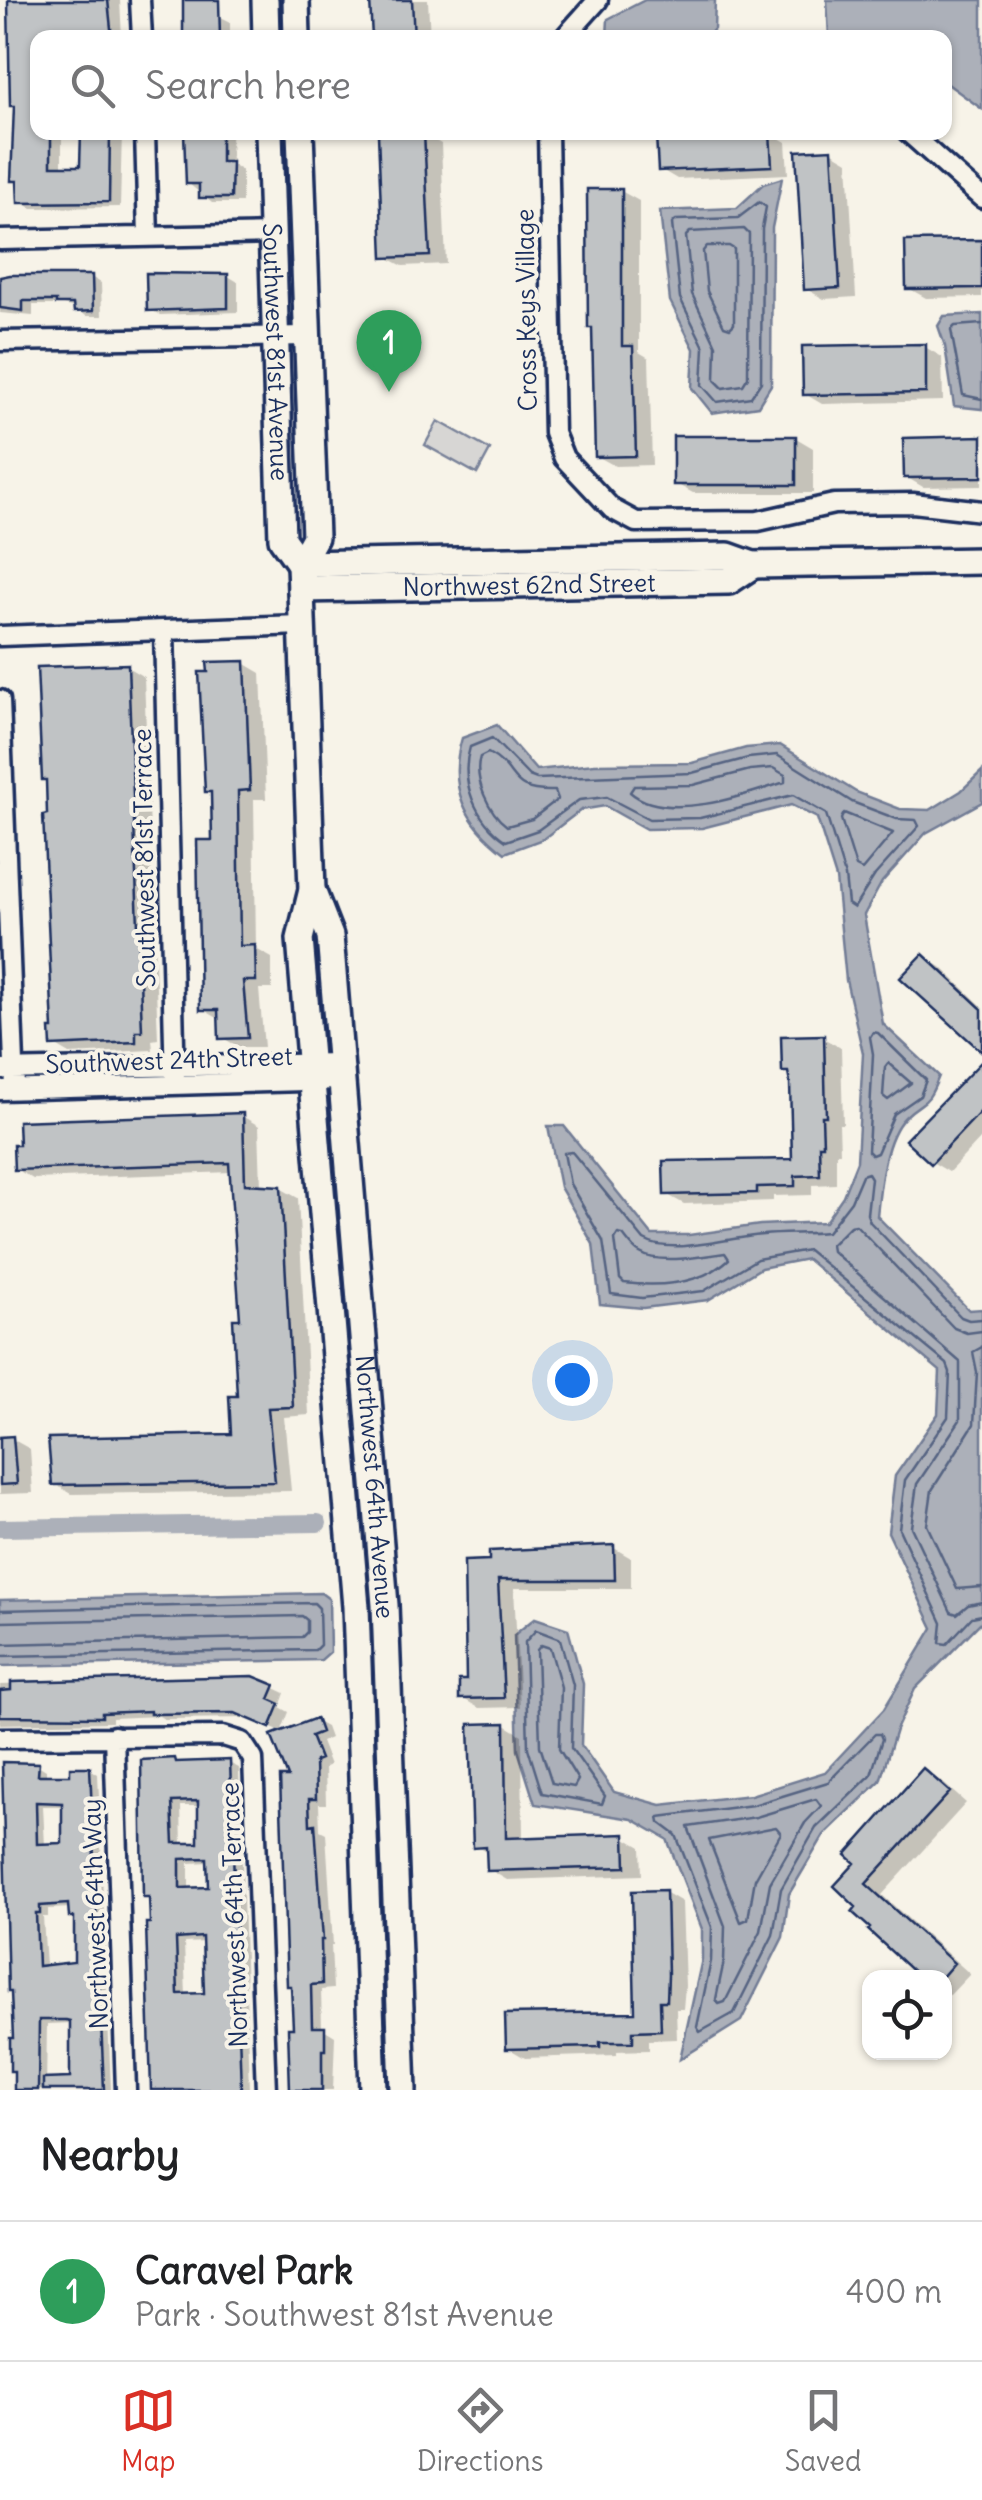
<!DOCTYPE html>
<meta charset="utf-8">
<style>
:root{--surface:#fff;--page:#f6f6f6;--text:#202124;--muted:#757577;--line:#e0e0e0;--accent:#d93025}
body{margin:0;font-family:Delius,sans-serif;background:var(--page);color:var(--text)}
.controls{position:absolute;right:30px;bottom:30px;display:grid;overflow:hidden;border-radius:20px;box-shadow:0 2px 8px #0004}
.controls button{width:90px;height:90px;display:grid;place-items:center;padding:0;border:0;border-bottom:2px solid var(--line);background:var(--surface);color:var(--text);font:50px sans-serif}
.you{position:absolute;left:572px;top:1380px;width:35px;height:35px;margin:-25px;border:8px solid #fff;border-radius:50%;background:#1a73e8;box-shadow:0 0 0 15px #1a73e833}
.badge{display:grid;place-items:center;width:65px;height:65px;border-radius:50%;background:var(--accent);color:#fff;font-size:32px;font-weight:700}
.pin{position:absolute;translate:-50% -82px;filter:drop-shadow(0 2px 5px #0008)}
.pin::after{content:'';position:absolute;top:52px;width:35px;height:30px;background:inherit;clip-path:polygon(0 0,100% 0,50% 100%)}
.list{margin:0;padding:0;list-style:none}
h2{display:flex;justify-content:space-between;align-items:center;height:130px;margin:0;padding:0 40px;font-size:42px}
h2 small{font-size:32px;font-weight:400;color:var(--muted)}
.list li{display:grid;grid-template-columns:65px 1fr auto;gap:30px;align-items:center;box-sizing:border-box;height:140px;padding:0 40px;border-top:2px solid var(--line)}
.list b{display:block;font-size:38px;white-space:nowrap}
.list p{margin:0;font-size:32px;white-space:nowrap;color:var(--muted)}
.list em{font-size:32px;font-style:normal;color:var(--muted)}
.icon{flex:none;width:55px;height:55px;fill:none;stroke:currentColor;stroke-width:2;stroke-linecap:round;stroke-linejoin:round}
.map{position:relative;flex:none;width:982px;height:2090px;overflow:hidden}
.search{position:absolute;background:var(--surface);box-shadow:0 2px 8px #0004;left:30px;right:30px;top:30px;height:110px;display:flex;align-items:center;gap:25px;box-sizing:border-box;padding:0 35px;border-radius:20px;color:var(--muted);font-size:38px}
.sheet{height:270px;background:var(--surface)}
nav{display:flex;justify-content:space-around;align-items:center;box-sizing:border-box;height:140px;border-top:2px solid var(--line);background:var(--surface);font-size:28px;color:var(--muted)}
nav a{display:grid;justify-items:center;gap:5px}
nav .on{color:var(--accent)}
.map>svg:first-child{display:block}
.green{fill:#d7d6d4;stroke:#798299;stroke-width:2.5}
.water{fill:#acb0b9;stroke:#727c95;stroke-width:2.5}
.shadow{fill:#0003;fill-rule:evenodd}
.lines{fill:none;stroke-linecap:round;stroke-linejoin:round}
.shore{stroke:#556382;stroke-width:2.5}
.canal{stroke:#acb0b9;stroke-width:18}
.building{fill:#c0c3c5;stroke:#1b2f5e;stroke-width:2.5;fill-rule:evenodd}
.street-casing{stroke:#1b2f5e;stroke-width:25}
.secondary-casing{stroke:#1b2f5e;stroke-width:32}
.street{stroke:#f7f3e8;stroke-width:18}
.secondary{stroke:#f7f3e8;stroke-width:25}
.labels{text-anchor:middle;stroke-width:8;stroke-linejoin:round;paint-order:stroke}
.street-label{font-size:25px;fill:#1b2f5e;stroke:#f7f3e8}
</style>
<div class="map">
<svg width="982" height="2090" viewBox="0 0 982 2090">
<rect width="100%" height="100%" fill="#f7f3e8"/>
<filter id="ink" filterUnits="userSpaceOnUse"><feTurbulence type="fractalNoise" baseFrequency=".01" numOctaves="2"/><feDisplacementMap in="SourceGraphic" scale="20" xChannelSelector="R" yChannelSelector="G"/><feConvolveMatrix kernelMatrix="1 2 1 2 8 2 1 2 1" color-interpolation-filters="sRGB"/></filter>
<g filter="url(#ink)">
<path class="green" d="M438,421L490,450L477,474L425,445Z"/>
<path class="water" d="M645,0H715L714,29L707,37H607L608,19Z
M827,0H982V109L945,82L944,38L829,37Z
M782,178L772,228L771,385L758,406L712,413L692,388L694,349L670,301L660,211L737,208L763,184Z
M982,314V409L954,406L945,346L938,326L944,316Z
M497,725L536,770L595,764L692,763L746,748L780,745L856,792L900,809L930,810L961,791L982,771V802L926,833L882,882L864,915L883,1024L939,1076C926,1109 926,1097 905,1117C884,1138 880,1187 877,1216L969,1310L982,1309V1621L915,1689L896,1730L880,1781L824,1835L789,1894L783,1937L741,2021L680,2059L702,1959V1929L667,1839L632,1819L535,1804L518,1750L514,1635L535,1618L568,1629L583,1684L581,1745L614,1792L661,1805L751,1795L825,1772L884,1709L933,1628L888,1532L895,1476L938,1414L940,1371L807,1259L761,1268L708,1300L643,1308L600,1304L593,1244L560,1187L548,1126H564L652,1235H689L760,1225L825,1222L843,1196L857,1161L863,1053L846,980L836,878L817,818L791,805L702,828L646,829L605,806L581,810L543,839L505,853C465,823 447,788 462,738Z
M321,1593L329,1599L330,1652L321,1660L0,1666V1600Z"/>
<path class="shadow" d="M10,0H120L122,38H38V132H62V169H83V132H122L120,207L32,208L20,202L19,183L13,180L17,107Z
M185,0H220V18L230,23V38H185Z
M373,0H428L430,38H374Z
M187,132H231L232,164L242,171V203H212L188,183Z
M769,132L786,142L788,174L677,179L660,169Z
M424,134L441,144L446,264L403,266L386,257Z
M831,151L848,161L856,297L824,299L806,289Z
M621,191L639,201V352L649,358L652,465L615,466L597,456Z
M982,242V297L926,298L908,288Z
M228,276L238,282V312L160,315L149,309Z
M91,277L101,283L102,316H86L76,308L63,305H33V316L0,313V279Z
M925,347L942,357L943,401L822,404L805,394Z
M796,438L813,448V493H693L676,484Z
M982,439V486L923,487L906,477Z
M244,663L261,673L266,799H254L256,949L272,958V989H259L264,1047H239L221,1037V1020L202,1009L214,842L213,794L208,790Z
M127,667L144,677L158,1039L152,1040L153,1050L70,1054L53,1044L56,1032L47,896H50V817Z
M924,957L941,967L982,1006V1049Z
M0,1018L9,1024L10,1044H0Z
M823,1038L841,1048L843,1124H839L840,1153H836V1184L812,1185V1195L773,1196V1201L684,1204L666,1194L795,1161L791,1074L785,1071Z
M982,1065V1137L949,1172L932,1162Z
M242,1116L259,1126L261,1187L280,1188L298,1198L309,1415L284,1417L291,1491L72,1494L54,1484L233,1436L239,1398L243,1321L232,1172L33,1179L16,1169Z
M0,1439H12L30,1449L33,1493L0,1494Z
M614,1548L631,1558V1588H514L520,1707L479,1708L462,1698L469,1682L466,1564Z
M253,1678L285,1693L280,1707L289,1712L281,1732L248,1718L164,1719L159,1716L112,1718V1722L0,1724V1685Z
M315,1721L326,1727L330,1738L321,1742L330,1765L325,1767L326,1804H319L320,1830L326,1833L333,1945H331L333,1989L321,1990L322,2028L335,2036L333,2090H292L295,2030L291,1779Z
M505,1725L522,1735L523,1840L624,1837L641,1847L642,1875L507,1880L490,1870L489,1854L476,1846Z
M143,1763H229L239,1768L249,2090H153L152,1899ZM181,1806H200L201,1845L182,1846ZM210,1862L211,1889L189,1890V1863ZM205,1942L206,1996H186L184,1943Z
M38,1765L46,1770V1777L72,1778L90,1769L98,1774L111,2090H67L73,2080V2023L47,2024L46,2090H16V2041ZM43,1806H64V1845L45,1846ZM71,1908V1916L77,1919V1964L46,1967L43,1917H48V1909Z
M924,1771L941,1781L966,1803L882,1895L970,1974L950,1995L944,1992V1978H924L860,1907L858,1863Z
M665,1892L682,1902L685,1986L683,2009H676L677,2039L649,2040V2050L617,2051V2055L525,2058L508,2048L638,2015Z"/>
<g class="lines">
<path class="shore" d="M759,202L766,207L762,229L761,382L751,397L717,402L702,385L704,347L680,298L672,224L676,220L738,218Z
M744,229L749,234L748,377L743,385L723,388L715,380L716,345L692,294L686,236L690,232Z
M707,246H729L734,249V324L730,328L724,326L707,291L703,251Z
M982,324L955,326L951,330L963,395L982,399
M492,738L529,776L537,779L692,773L748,758L777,755L852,802L897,819L916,820L919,826L875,875L854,908L848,904L845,876L826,814L793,795L700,818L649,819L607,797L579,800L538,830L506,841C476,821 459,782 470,747Z
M488,753C520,770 506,793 555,791L558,799L532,819L507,826C489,813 473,779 480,757Z
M773,768L785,775V782C744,796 665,823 630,792L634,786L693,785L750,770Z
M844,813L893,833L862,870L856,867L841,819Z
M873,1032L878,1033L926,1080L920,1096L894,1114L877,1153L872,1155L868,1151L873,1054L870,1037Z
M888,1063L911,1083L888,1100L883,1096L885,1067Z
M618,1234L623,1235C628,1241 633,1249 640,1253C659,1265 704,1256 725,1253L729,1259C702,1284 660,1287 624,1283L620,1279L615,1239Z
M982,1319L969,1320L961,1317L870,1222L867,1214L871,1178L868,1173L862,1175L851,1201L827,1232C806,1234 784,1233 763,1235C731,1237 671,1256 644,1240L572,1152L564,1153L570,1184L603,1241L611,1294L642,1298L704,1291L757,1259L808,1250L947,1364L950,1372L948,1417L905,1480L899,1529L942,1623L940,1643L947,1644L972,1617L982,1615
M982,1331L967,1333L954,1328L856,1225L850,1226L831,1245L832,1251L960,1362V1420L917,1484L911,1527L951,1612L957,1614L968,1605L982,1602
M982,1347L973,1352L977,1372L974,1424L932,1490L927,1525L957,1589L982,1587
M0,1610L314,1603L319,1608L320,1645L315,1650L0,1656
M0,1622L302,1616L307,1620V1632L302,1637L0,1644
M536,1630L560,1639L573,1685L571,1748L605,1796L602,1804L542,1793L528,1748L525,1642Z
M541,1645L550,1648L561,1687L559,1749L578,1780L574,1787L552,1783L540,1746L537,1650Z
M875,1734H880L882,1739L871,1775L816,1828L781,1889L773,1935L734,2013L700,2032L697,2027L711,1961L712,1927L676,1835L660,1823L659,1817L753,1805L828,1782Z
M816,1799L821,1806L805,1823L770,1883L761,1931L725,2002L719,2004L716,1999L724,1961L725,1926L688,1827L756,1817Z
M776,1827L781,1833L755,1879L748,1919L741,1922L709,1840Z"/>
<path class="canal" d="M0,1528L318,1523"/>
</g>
<path class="building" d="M8,0H108L112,38H38V132H51V166H80L81,132H110L109,202L18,203L17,181H11L14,106H10Z
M183,0H219L220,38H183Z
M370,0H412L414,38H372Z
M184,132H221V162H232L231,198H199V184H186Z
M424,132L430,256L383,258L378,134Z
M710,132H770L772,166L658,171L656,135Z
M832,149L840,288L804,290L796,151Z
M587,189H622V346H633L636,456L595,457L592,328H588Z
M982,240V288L906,289L905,241Z
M146,273L228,274V308L147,311Z
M10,275H92L93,311L74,312L73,304H56V301H23V311L0,308V277Z
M926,344V393L803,395L802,346Z
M673,436H796V485H673Z
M982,436V477L904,478L903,438Z
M245,661L250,790L238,791L240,946L255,945L256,981H243L248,1038L219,1039L218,1010H200L197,840H212L211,792H205L199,672H208L207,662Z
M128,664L142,1031H136V1042L51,1046L50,1029H53L43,815L47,814L46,780H42L37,667Z
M923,954L982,1009V1052L900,978Z
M824,1035L826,1116H822L823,1145H819L820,1175L795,1176V1186L757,1187V1193L664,1195L663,1161L792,1159L790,1083L788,1072H782L781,1036Z
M982,1061V1110L931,1164L905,1140Z
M243,1113L245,1184L281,1186L293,1407L268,1408L275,1482L52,1485L48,1438L231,1434L229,1396H237L233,1319H240L229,1163L14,1170L13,1145H19L18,1121Z
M13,1436L17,1484L0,1485V1437Z
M614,1545L615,1580H498L504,1698L459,1699V1680H466L464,1561L489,1560V1551Z
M253,1676L275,1685L269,1699L280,1704L270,1728L235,1713L150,1714V1711L102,1713V1717L0,1716V1691L11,1690V1682Z
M316,1718L321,1732L311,1736L320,1759L315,1761L316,1799H309L310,1825L315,1824L323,1940H321L322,1984L311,1985L312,2027H325V2050H322V2090H290L288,2028H293L291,1986H287L280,1777H288L271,1735Z
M505,1723L506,1838L625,1834L626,1867L487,1871L486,1847L473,1848L469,1724Z
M175,1758L176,1762L230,1760L241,2090H151L146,1923H150L149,1897H143L141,1760ZM198,1801V1843H174L172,1802ZM207,1858L208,1887L180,1888V1859ZM202,1937L204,1993L178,1994L176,1939Z
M2,1762L39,1763L38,1775H70V1767H90L104,2090H43V2079L70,2078V2021L66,2020H39L38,2090H14V2071H10V2038H13L11,1992H8ZM36,1802L62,1803V1843L37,1844ZM68,1904L69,1917H74V1962L38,1966L36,1914H40V1906Z
M923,1768L950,1792L866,1884L954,1963L941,1978H920L868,1930L870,1928L852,1912L856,1907L834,1886L855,1863L846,1855Z
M666,1890L668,1975L667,2001H660L661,2030L633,2031V2042H600V2047L506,2049L505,2014L635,2012L632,1891Z"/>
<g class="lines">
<g class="street-casing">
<path id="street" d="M140,0L142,38
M564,38L598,0
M145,132L148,237
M548,132L554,433L564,458L612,509L636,522L758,521L834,504L913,503L982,511
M908,132L982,198
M0,240L273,234
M0,341L308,336
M164,630L175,1085
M0,636L301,625
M0,700L15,1089
M0,1070L339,1063
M0,1090L340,1080
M114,1736L126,2090
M0,1738L223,1736L242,1742L253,1759L266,2090"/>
</g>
<g class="secondary-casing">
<g id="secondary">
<path d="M265,0L266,38"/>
<path d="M296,0L297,38"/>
<path id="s1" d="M269,132L282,539L300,564"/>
<path d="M300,132L315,537L300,564L312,890L300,939L356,1607L373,2090"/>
<path d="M300,564L728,556L753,565L982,561"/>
<path id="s2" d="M301,589L729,581L753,565"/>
<path id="s3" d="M312,890L330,936L385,1605L403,2090"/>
</g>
</g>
<use href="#street" class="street"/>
<use href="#secondary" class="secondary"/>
</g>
</g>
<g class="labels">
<g class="street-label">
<text transform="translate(526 310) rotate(-91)" y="9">Cross Keys Village</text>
<text dy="9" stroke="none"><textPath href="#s1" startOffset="220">Southwest 81st Avenue</textPath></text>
<text dy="9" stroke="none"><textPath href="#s2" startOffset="228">Northwest 62nd Street</textPath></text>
<text transform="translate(144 858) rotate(-91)" y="9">Southwest 81st Terrace</text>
<text transform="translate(169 1060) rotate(-2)" y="9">Southwest 24th Street</text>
<text dy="9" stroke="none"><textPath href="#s3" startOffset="602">Northwest 64th Avenue</textPath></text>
<text transform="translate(95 1914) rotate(-92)" y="9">Northwest 64th Way</text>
<text transform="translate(234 1915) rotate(-92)" y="9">Northwest 64th Terrace</text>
</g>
</g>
</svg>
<div class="controls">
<button><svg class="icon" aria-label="locate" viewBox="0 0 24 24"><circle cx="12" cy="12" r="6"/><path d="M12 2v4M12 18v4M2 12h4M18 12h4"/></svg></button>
</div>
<div class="you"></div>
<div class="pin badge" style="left:389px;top:392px;background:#2e9e5b">1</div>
<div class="search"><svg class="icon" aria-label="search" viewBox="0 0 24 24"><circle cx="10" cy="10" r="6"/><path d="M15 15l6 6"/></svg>Search here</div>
</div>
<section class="sheet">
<h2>Nearby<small></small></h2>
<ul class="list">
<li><span class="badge" style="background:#2e9e5b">1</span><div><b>Caravel Park</b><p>Park · Southwest 81st Avenue</p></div><em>400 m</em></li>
</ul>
</section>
<nav>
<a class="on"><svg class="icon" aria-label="map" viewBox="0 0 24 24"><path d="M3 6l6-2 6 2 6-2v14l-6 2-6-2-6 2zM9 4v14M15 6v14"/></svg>Map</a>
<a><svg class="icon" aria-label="directions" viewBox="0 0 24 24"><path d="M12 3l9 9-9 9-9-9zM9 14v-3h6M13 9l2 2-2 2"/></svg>Directions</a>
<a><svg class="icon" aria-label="saved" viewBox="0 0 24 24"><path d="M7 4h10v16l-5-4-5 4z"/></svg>Saved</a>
</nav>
